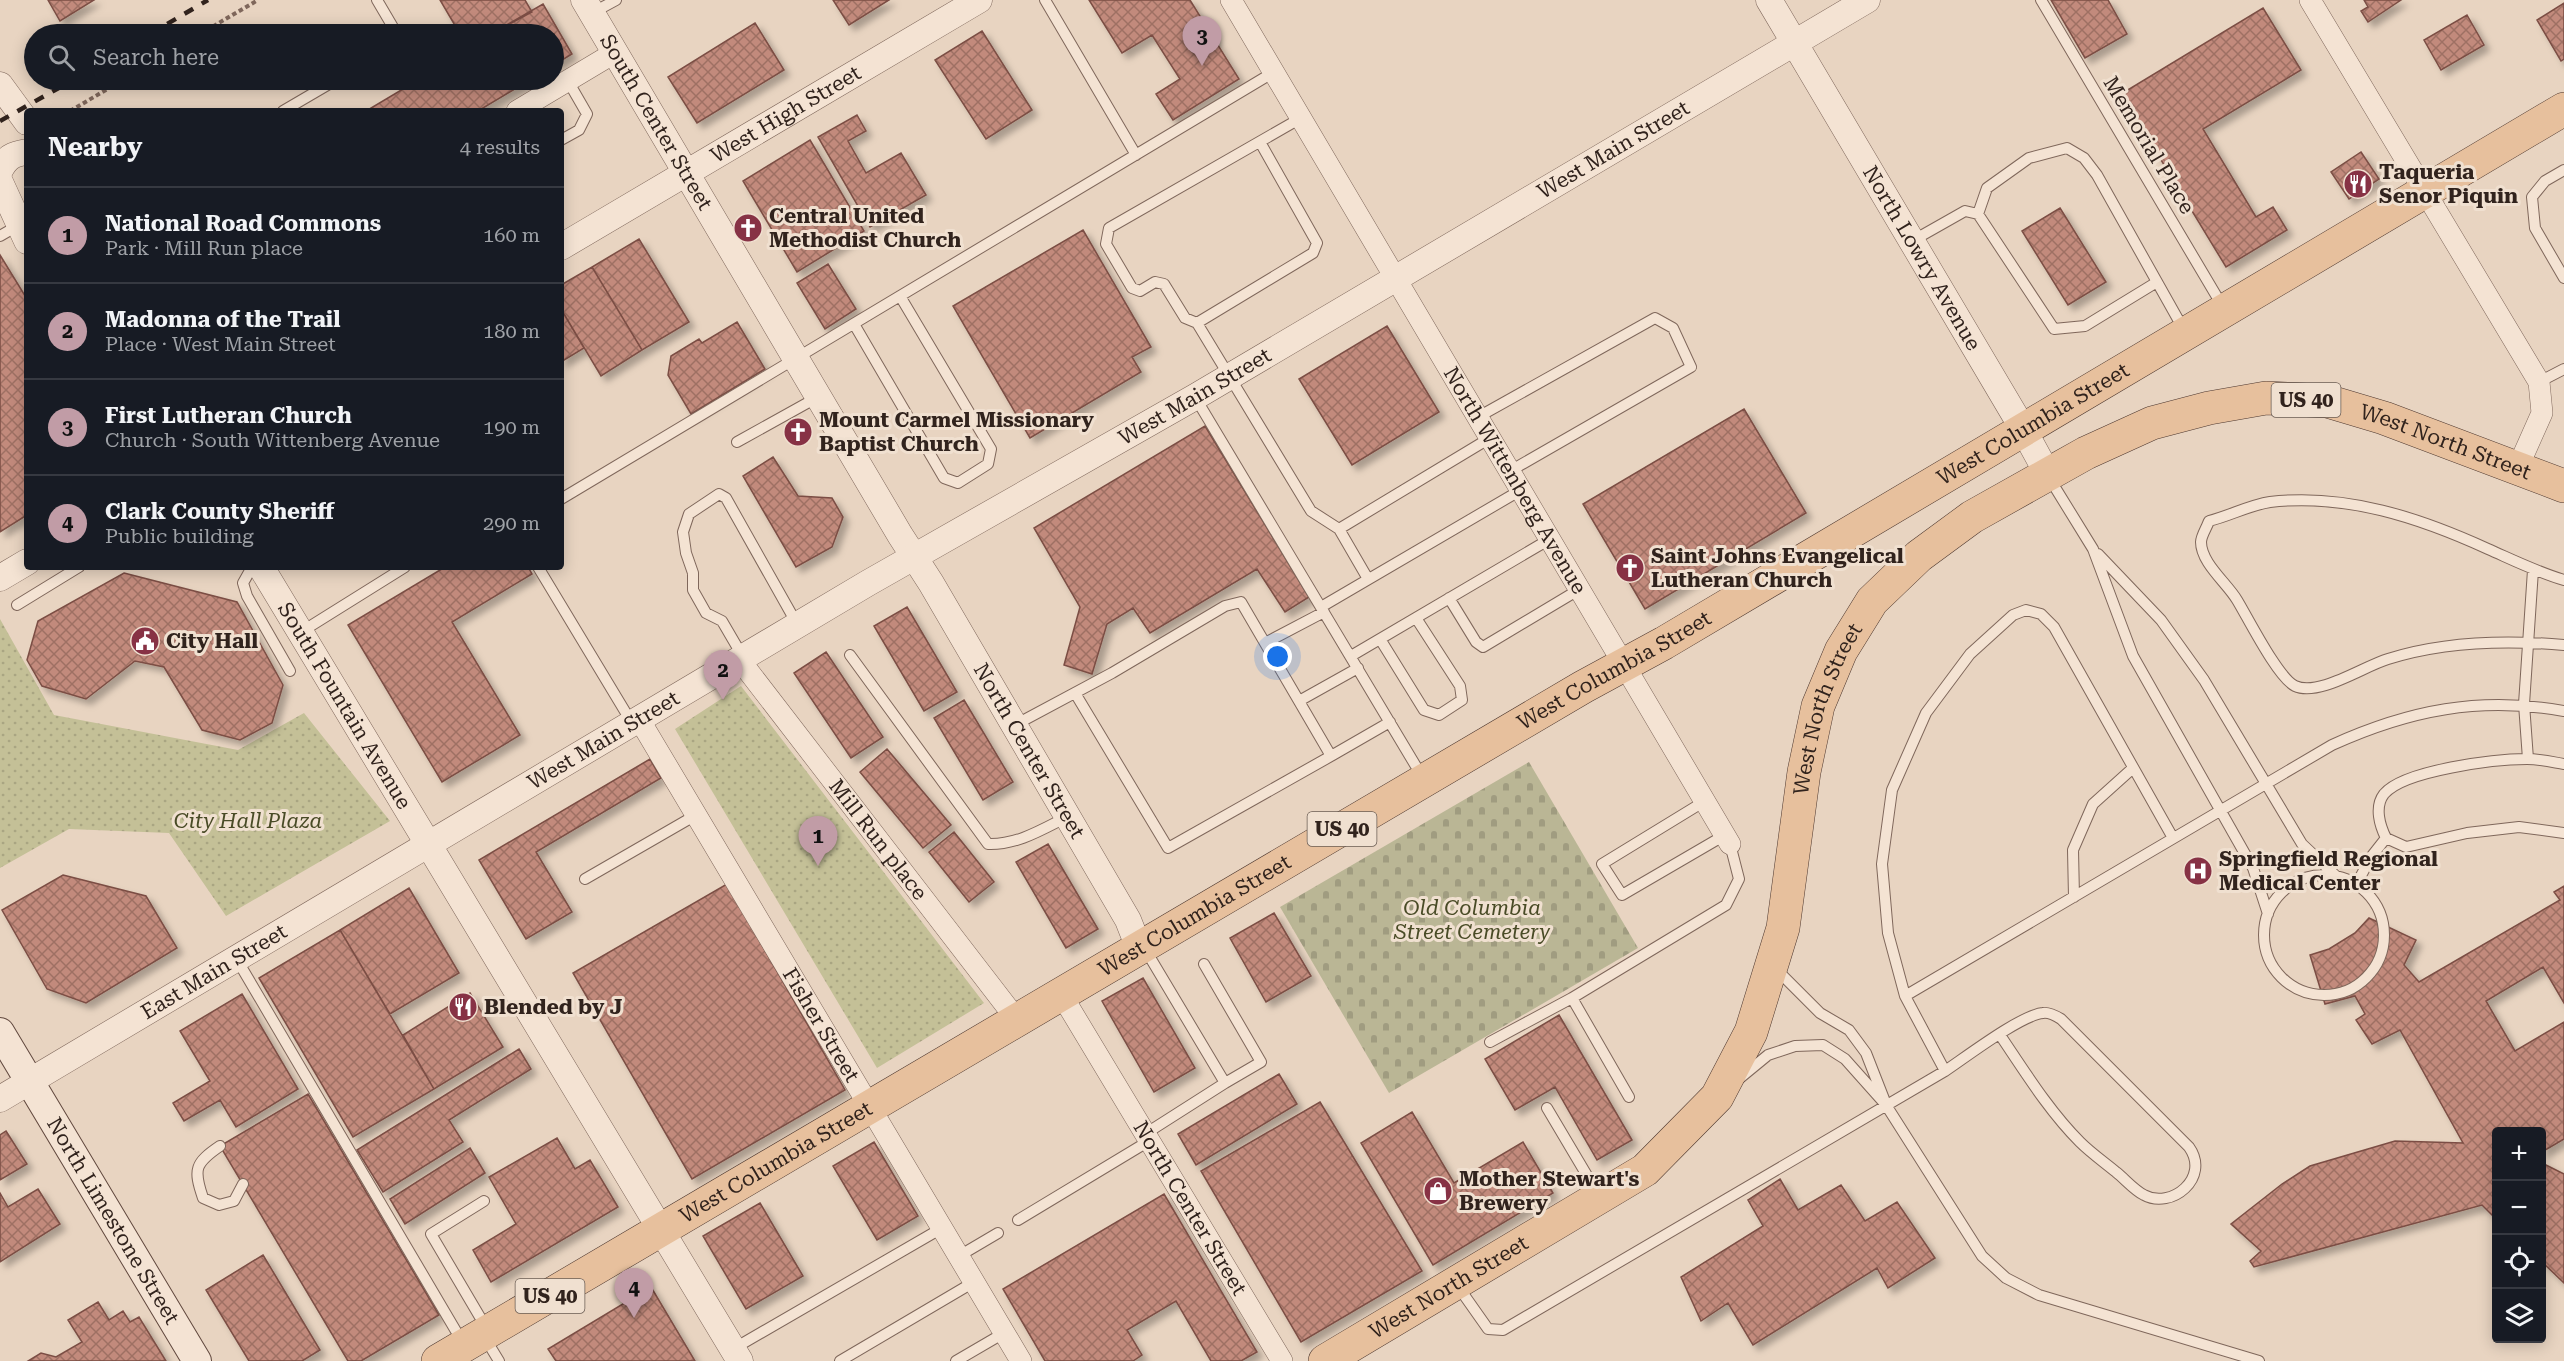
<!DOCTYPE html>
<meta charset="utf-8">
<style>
:root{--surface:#171b24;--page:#20242c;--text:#f1f3f6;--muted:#9ea1a6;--line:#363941;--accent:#c19ca6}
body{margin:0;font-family:"Roboto Serif",serif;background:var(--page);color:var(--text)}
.controls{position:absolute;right:18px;bottom:18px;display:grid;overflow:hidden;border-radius:6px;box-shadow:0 3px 15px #0003}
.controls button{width:54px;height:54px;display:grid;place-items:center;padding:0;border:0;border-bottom:2px solid var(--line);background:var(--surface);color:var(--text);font:30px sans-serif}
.you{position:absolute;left:1278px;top:657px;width:21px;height:21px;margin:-15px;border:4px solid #fff;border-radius:50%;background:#1a73e8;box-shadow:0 0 0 9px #1a73e833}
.badge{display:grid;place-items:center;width:39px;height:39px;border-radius:50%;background:var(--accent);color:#111;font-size:20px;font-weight:700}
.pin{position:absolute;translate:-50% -50px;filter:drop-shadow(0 2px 3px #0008)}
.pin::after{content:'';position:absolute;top:32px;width:21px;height:18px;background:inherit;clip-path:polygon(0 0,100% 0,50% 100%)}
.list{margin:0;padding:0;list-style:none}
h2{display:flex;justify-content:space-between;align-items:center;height:78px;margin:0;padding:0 24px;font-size:26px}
h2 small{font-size:20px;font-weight:400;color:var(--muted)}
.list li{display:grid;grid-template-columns:39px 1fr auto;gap:18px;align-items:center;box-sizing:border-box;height:96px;padding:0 24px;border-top:2px solid var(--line)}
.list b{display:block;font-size:22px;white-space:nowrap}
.list p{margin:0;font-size:20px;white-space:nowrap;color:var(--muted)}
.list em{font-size:20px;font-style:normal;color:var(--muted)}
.icon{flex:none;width:33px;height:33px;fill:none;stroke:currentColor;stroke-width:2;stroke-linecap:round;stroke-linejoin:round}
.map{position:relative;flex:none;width:2564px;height:1361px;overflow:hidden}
.search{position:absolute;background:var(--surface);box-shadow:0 3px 15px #0003;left:24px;top:24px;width:540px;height:66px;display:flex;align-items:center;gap:15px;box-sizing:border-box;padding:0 21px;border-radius:33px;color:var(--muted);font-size:22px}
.panel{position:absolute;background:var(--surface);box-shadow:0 3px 15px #0003;left:24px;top:108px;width:540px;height:462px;border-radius:6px}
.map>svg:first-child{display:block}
.cemetery{fill:url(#cemetery-stones)}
.park{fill:url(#park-dots)}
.building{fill:url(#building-cross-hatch);stroke:#7b4e44;stroke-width:1.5;filter:url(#shadow)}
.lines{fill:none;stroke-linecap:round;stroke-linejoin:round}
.service-casing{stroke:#7f675b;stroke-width:12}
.minor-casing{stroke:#7f675b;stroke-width:22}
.tertiary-casing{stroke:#7f675b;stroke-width:27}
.secondary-casing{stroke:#61483e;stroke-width:30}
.primary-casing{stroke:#4d372f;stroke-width:34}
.path{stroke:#7f675b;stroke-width:4;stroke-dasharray:4.5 3;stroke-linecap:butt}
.service{stroke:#f4e3d3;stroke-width:10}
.minor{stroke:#f4e3d3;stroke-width:21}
.tertiary{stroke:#f4e3d3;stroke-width:26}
.secondary{stroke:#f4e3d3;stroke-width:28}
.primary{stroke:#e7c09d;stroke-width:33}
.rail{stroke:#31231d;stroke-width:4.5;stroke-dasharray:10 10;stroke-linecap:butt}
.labels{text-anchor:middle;stroke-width:6;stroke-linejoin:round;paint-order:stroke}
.shield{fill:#f0e0d0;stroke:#6a5c53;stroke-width:1.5}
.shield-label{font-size:20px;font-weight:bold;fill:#31231d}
.street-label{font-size:21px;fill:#31231d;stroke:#f0e0d0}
.poi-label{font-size:21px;font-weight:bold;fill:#31231d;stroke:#f0e0d0;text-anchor:start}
.park-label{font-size:21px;font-style:italic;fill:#494b26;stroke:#f0e0d0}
</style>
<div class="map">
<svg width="2564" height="1361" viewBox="0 0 2564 1361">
<defs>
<pattern id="cemetery-stones" width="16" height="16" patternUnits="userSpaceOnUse" patternTransform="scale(1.5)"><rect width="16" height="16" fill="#bab695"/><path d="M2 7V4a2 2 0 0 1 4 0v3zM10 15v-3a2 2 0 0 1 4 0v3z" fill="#a09c80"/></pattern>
<pattern id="park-dots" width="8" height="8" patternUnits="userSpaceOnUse" patternTransform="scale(1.5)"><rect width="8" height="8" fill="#c4c097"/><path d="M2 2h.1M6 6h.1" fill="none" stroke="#a9a582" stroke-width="1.8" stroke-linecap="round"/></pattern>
<pattern id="building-cross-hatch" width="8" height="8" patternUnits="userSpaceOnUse" patternTransform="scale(1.5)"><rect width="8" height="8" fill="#c28a7b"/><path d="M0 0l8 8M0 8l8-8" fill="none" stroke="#9e7064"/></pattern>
<filter id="shadow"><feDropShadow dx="5.5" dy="5.5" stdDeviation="3" flood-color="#0004"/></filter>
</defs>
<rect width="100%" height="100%" fill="#e8d4c1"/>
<path class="cemetery" d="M1529,762L1638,948L1389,1093L1280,907Z"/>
<path class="park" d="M0,619L54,715L238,750L304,713L390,821L226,916L169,833L69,829L0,868Z
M741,686L984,1003L877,1068L675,729Z"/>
<path class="building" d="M48,0H94L60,21Z
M440,0H525L532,12L491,34H484L479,25L460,34Z
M833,0H889L849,25Z
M1089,0H1190L1239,79L1173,120L1156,94L1180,79L1152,35L1122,53Z
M2051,0H2108L2127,34L2085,58Z
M2364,0H2401L2368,22L2361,11L2368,7Z
M2564,3V59L2561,61L2537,20Z
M543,4L572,54L554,65V34H491Z
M2263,8L2301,70L2203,129L2256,217L2273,207L2287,230L2226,267L2121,94Z
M2467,15L2484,45L2441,70L2424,40Z
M755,23L784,70L697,123L668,77Z
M982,31L1032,110L986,139L935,60Z
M418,80H530L478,111H366Z
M857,115L866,131L848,141L866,173L901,153L926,195L870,227L818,137Z
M810,140L864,231L797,272L743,181Z
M2361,152L2379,179L2349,199L2331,172Z
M2060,208L2106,282L2068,305L2022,231Z
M1083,230L1151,347L1132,357L1141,372L1030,438L953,306Z
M639,239L689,322L642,350L592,267Z
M0,255L27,299V515L0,532Z
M828,264L856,309L825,329L797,283Z
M592,267L642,350L601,376L561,309V285Z
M561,309L584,348L561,362Z
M737,322L765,369L691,414L668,375L671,356L699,339L702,343Z
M1387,326L1439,412L1352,465L1299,379Z
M1744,409L1806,513L1645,609L1583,504Z
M1205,426L1309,597L1285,612L1257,569L1150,633L1133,608L1107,624L1092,674L1064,665L1080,607L1034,528Z
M773,457L798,496L832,498L843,517L832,547L796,567L743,476Z
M445,567H528L532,574L452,622L520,735L442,782L348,625Z
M124,573L237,602L283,685L272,723L240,740L202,730L164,667L135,661L86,699L42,686L27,660L38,621Z
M907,607L957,692L924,711L874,626Z
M826,652L883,737L851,758L794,673Z
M964,700L1013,782L983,800L934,718Z
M887,749L951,825L923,848L860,772Z
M650,759L661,778L536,852L572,912L526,939L479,860Z
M954,832L994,882L969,902L929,852Z
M1048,844L1098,929L1066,948L1016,862Z
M63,875L146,896L177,948L86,1003L47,989L2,910Z
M727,884L845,1090L692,1179L573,973Z
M2564,886V1003L2543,967L2486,1001L2515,1051L2564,1022V1139L2542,1152V1132H2496V1219L2482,1205L2254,1267L2250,1261L2261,1251L2231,1224L2282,1184L2310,1166L2395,1141L2463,1143L2400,1030L2372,1044L2356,1020L2365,1014L2355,996L2325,1004L2310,955L2329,949L2355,933L2369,918L2416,940L2404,965L2419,982L2560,900L2554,892Z
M409,888L459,973L390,1014L340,930Z
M1274,913L1311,976L1266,1002L1230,938Z
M340,930L434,1089L353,1137L259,978Z
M1143,978L1195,1068L1154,1092L1102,1001Z
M470,993L503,1047L434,1089L403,1035Z
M242,994L298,1089L236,1127L220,1100L184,1121L173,1103L210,1081L180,1031Z
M1559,1015L1632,1140L1597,1160L1555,1087L1515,1110L1485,1059Z
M519,1049L531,1069L449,1120L463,1142L383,1192L357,1150Z
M1279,1074L1297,1104L1196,1165L1178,1134Z
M308,1094L439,1315L361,1361H348L220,1146Z
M1320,1102L1422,1271L1301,1342L1201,1171Z
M1412,1112L1454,1183L1523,1142L1553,1193L1433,1265L1361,1143Z
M6,1131L27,1164L0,1180V1135Z
M557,1138L575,1169L590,1160L618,1207L491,1282L473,1250L516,1224L489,1177Z
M874,1142L918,1216L877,1240L833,1166Z
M470,1148L485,1173L405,1224L390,1199Z
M2542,1163L2564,1174V1283L2542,1262Z
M1780,1179L1798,1210L1841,1185L1865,1221L1897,1202L1935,1258L1888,1288L1877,1268L1753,1345L1728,1303L1701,1321L1681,1277L1763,1226L1748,1200Z
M38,1189L60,1224L0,1262V1193L8,1207Z
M1164,1194L1257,1352L1241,1361H1211L1176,1301L1127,1330L1142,1355L1133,1361H1045L1003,1289Z
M760,1203L803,1276L746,1309L703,1236Z
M263,1255L320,1350L302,1361H249L206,1290Z
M651,1287L695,1361H556L548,1349Z
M98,1302L109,1320L123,1311L130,1322L139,1317L166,1361H28L41,1353L56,1357L82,1342L68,1320Z"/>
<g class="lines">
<g class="service-casing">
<path id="service" d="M377,0L397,34
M1045,0L1136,155
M2041,0L2223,307
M592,13L616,0
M283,111L336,80
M1301,118L1109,228L1106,244L1132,288L1140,291L1155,282L1164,284L1185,318L1197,323L1311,511L1339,529L1490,438
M561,140L579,130L587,114L568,81
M2564,170L2545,181L2532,197L2535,228L2564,278
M0,236L19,225
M1912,241L1965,211L1978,214
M2157,282L2085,326L2054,329L1978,214L1987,188L2029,158L2067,148L2084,158L2097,175L2184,330
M1197,323L1313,253L1317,243L1260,142
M854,324L944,478L958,483L988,464L991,449L900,296
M2539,382L2564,369
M1195,397L1423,778
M1478,417L1655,318L1673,328L1691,367L1510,471
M737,442L818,397
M2048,476L2093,549L2133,656L2253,868L2268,914
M561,499L1274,72
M1339,529L1368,579
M2098,554L2161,620L2204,680L2302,844L2337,877
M252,567L243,583L247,596L290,671
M538,567L632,723
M2564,580C2537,572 2513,560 2488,549C2420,518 2346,493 2270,502C2250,505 2229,516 2209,521C2207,527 2201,536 2201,542C2201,563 2227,583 2237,600C2248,618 2278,678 2295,686C2319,697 2364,666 2388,659C2445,641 2506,640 2564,645
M1449,598L1476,642L1483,647L1580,589
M17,605L79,567
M1321,607L1521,490
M301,632L405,567
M1380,639L1424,710L1439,715L1462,700L1460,686L1416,618
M1265,643L1324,612
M850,655L988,844C1017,845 1041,830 1067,817
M1351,656L1550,539
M743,657L722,621L706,613L693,590V573L686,553L683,532L689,514L719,494L726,498L797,624
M1299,701L1358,668
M1013,726L1112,673L1225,606L1241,602L1331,756L1168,848L1075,693
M1331,756L1390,722
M2528,759L2524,704L2533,570
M2564,764C2552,762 2539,759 2527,759C2496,759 2404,770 2384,794C2374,807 2380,826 2386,838L2406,847L2467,833L2519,827L2564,833
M1705,801L1602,864L1622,895L1725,835
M2264 935a60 60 0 1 1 120 0a60 60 0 1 1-120 0Z
M585,879L696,815
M2356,885L2371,857L2386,838
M2074,897L2073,850L2093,804L2133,768
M1145,949L1225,1083L1261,1062L1204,964
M236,958L463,1343
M1776,969L1820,1013L1849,1030L1866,1053L1884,1099
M1905,996L2332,745C2409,710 2480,696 2564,711
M1490,1042L1572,998
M1945,1071L1905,996L1888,933L1882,864L1892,790L1926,713L1970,654L2013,615L2026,610L2041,614L2054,627L2173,838
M1740,1078L1768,1055L1795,1046L1823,1045L1845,1059L1886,1105L1982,1256L2006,1278L2039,1295L2259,1361
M1629,1097L1572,998L1726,905L1739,879L1730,844
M1547,1108L1598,1194
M1145,1134L1225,1083
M220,1146C195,1163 193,1169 203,1198L219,1205L234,1201L243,1184
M484,1201L431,1234L487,1329
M1018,1220L1149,1141
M959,1256L998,1233
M1457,1285L1488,1329L1503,1330L1945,1071C1966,1057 2021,1015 2043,1013C2049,1012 2056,1016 2061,1019L2189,1147C2211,1178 2171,1210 2144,1195C2134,1190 2125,1179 2116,1172C2104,1162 2091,1153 2080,1142C2049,1111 2025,1072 2000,1035
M485,1338L499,1361
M733,1349L942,1228
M840,1361L974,1282
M956,1361L1004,1333"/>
</g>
<g class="minor-casing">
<g id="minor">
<path id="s1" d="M1231,0L1730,844"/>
<path d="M2310,0L2539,382L2542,413L2518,467"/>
<path d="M517,111L614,53"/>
<path id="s2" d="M739,659L1017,1020"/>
<path id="s3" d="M639,719L1021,1361"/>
<path id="s4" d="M1061,994L1282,1361"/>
</g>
</g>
<g class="tertiary-casing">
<g id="tertiary">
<path id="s5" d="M584,0L900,535L931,583L1128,920L1139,948"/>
<path id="s6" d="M1769,0L2023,429L2047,473"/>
<path d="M0,85L27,122"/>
<path d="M0,170C7,157 13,154 27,152"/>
<path d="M0,182L27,241"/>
<path id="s7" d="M561,247L979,0"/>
<path id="s8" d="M261,567L740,1361"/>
<path d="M0,578L27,562"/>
<path id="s9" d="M0,1099L868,583L1195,397L1867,0"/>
</g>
</g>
<g class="secondary-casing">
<g id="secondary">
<path id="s10" d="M0,1032L197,1361"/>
</g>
</g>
<g class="primary-casing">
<g id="primary">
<path id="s11" d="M438,1361L1583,687L1664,643L2564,109"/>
<path id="s12" d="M1325,1361L1645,1170L1717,1097L1751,1032L1783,928L1804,772L1818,706L1841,651L1872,601L1919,556L1972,517L2086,453L2152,423L2209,408L2266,398L2327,401L2384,418L2564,486"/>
</g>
</g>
<path class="path" d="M200,34L258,0
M70,111L123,80"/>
<use href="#service" class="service"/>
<use href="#minor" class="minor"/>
<use href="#tertiary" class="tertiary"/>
<use href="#secondary" class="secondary"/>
<use href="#primary" class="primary"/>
<path class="rail" d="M150,34L208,0
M0,121L73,80"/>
</g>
<defs>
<g id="restaurant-disc" transform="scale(1.5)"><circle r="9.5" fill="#873245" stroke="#f0e0d0"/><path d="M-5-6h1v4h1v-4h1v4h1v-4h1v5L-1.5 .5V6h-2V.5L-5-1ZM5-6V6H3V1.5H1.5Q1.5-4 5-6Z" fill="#fff"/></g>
<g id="church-disc" transform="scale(1.5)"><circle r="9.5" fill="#873245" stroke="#f0e0d0"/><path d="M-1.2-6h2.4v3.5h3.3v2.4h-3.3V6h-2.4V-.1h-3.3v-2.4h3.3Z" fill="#fff"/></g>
<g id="civic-disc" transform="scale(1.5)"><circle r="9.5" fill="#873245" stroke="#f0e0d0"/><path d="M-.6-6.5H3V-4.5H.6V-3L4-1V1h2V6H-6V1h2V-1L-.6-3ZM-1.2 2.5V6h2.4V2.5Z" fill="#fff"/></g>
<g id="hospital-disc" transform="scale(1.5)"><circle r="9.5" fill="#873245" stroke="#f0e0d0"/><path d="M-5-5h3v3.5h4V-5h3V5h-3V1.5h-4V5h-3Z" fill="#fff"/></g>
<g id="shop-disc" transform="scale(1.5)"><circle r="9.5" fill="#873245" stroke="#f0e0d0"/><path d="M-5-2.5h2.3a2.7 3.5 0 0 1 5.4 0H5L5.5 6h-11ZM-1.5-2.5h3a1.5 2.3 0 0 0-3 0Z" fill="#fff"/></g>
</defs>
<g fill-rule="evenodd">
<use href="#restaurant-disc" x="2358" y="184"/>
<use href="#church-disc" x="748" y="228"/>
<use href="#church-disc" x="798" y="432"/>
<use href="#church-disc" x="1630" y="568"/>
<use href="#civic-disc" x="145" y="641"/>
<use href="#hospital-disc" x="2198" y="871"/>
<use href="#restaurant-disc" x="463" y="1007"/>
<use href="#shop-disc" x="1438" y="1191"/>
</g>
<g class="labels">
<g class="shield">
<rect x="2271.5" y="383" width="69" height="34" rx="4.5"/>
<rect x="1307.5" y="812" width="69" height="34" rx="4.5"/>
<rect x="515.5" y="1279" width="69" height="34" rx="4.5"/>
</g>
<g class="shield-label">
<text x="2306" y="407">US 40</text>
<text x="1342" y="836">US 40</text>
<text x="550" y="1303">US 40</text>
</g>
<g class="street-label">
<text dy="7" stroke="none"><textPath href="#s7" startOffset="261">West High Street</textPath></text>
<text dy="7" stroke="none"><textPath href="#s5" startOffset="142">South Center Street</textPath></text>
<text transform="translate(2149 145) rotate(59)" y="7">Memorial Place</text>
<text dy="7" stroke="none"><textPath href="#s9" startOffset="1872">West Main Street</textPath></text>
<text dy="7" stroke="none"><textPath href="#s6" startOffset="300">North Lowry Avenue</textPath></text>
<text dy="7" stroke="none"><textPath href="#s9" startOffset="1386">West Main Street</textPath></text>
<text dy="7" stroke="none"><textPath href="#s11" startOffset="1850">West Columbia Street</textPath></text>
<text dy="7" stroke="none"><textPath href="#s12" startOffset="1638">West North Street</textPath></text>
<text dy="7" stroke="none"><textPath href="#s1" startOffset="558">North Wittenberg Avenue</textPath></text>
<text dy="7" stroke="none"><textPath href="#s11" startOffset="1364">West Columbia Street</textPath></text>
<text dy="7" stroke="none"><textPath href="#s8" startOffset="162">South Fountain Avenue</textPath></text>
<text dy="7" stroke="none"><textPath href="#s12" startOffset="882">West North Street</textPath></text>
<text dy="7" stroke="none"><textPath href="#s9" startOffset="702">West Main Street</textPath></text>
<text dy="7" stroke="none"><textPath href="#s5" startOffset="873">North Center Street</textPath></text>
<text dy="7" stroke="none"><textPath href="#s2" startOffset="228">Mill Run place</textPath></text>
<text dy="7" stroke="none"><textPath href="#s11" startOffset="878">West Columbia Street</textPath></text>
<text dy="7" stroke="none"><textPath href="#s9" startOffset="249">East Main Street</textPath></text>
<text dy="7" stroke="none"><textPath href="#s3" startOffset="356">Fisher Street</textPath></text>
<text dy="7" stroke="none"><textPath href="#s11" startOffset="392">West Columbia Street</textPath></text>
<text dy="7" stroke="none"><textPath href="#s4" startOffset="250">North Center Street</textPath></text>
<text dy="7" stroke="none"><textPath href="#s10" startOffset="220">North Limestone Street</textPath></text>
<text dy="7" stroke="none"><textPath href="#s12" startOffset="144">West North Street</textPath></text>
</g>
<g class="poi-label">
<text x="2379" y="179">Taqueria<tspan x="2379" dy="24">Senor Piquin</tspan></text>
<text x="769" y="223">Central United<tspan x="769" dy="24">Methodist Church</tspan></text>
<text x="819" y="427">Mount Carmel Missionary<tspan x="819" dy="24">Baptist Church</tspan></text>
<text x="1651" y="563">Saint Johns Evangelical<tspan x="1651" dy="24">Lutheran Church</tspan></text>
<text x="166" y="648">City Hall</text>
<text x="2219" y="866">Springfield Regional<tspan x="2219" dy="24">Medical Center</tspan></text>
<text x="484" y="1014">Blended by J</text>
<text x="1459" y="1186">Mother Stewart's<tspan x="1459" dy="24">Brewery</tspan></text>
</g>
<g class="park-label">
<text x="248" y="828">City Hall Plaza</text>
<text x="1472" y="915">Old Columbia<tspan x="1472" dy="24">Street Cemetery</tspan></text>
</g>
</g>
</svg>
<div class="controls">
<button>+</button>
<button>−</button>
<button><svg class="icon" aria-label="locate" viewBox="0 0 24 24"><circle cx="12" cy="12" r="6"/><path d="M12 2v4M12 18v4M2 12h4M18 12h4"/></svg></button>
<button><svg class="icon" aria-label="layers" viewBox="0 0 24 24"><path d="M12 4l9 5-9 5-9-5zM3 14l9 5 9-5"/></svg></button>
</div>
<div class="you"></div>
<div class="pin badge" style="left:818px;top:866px">1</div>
<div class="pin badge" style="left:723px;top:700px">2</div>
<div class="pin badge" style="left:1202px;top:66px">3</div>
<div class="pin badge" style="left:634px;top:1318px">4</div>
<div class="search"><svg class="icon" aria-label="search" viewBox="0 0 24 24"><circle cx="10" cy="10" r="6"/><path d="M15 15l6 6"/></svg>Search here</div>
<section class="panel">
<h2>Nearby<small>4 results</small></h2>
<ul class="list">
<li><span class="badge">1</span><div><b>National Road Commons</b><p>Park · Mill Run place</p></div><em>160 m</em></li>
<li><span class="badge">2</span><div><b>Madonna of the Trail</b><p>Place · West Main Street</p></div><em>180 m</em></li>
<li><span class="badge">3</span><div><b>First Lutheran Church</b><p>Church · South Wittenberg Avenue</p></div><em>190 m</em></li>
<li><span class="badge">4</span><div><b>Clark County Sheriff</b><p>Public building</p></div><em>290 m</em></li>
</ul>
</section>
</div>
